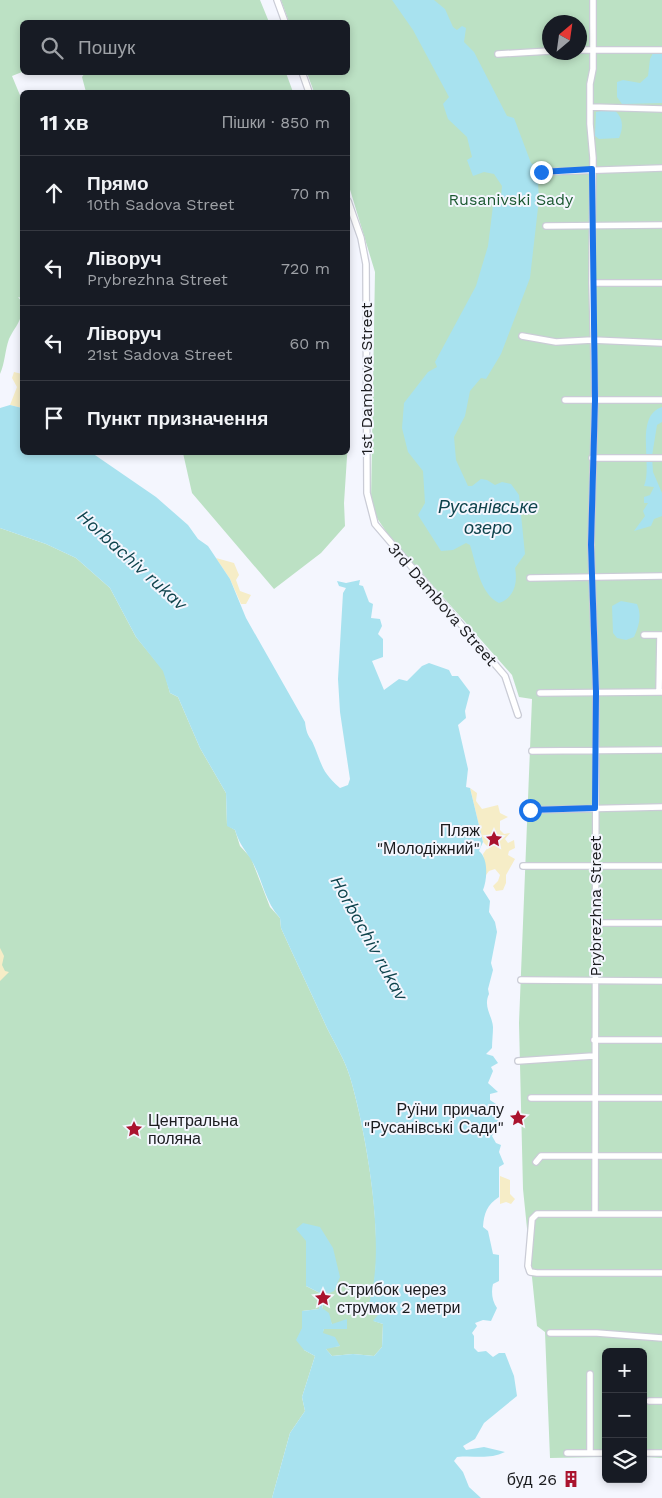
<!DOCTYPE html>
<html lang="uk">
<meta charset="utf-8">
<style>
:root{--surface:#171b24;--page:#20242c;--text:#f1f3f6;--muted:#9ea1a6;--line:#363941}
body{margin:0;font-family:"Work Sans",sans-serif;background:var(--page);color:var(--text)}
.controls{position:absolute;right:15px;bottom:15px;display:grid;overflow:hidden;border-radius:8px;box-shadow:0 2px 8px #0003}
.controls button{width:45px;height:45px;display:grid;place-items:center;padding:0;border:0;border-bottom:1px solid var(--line);background:var(--surface);color:var(--text);font:25px sans-serif}
.compass{position:absolute;left:542px;top:15px;width:45px;height:45px;border-radius:50%;background:var(--surface);box-shadow:0 2px 8px #0003;rotate:29deg}
.stop{position:absolute;width:15px;height:15px;margin:-11px;border:4px solid #1a73e8;border-radius:50%;background:#fff}
.stop.end{background:#1a73e8;border-color:#fff;box-shadow:0 1px 5px #0008}
.list{margin:0;padding:0;list-style:none}
h2{display:flex;justify-content:space-between;align-items:center;height:65px;margin:0;padding:0 20px;font-size:21px}
h2 small{font-size:16px;font-weight:400;color:var(--muted)}
.list li{display:grid;grid-template-columns:32px 1fr auto;gap:15px;align-items:center;box-sizing:border-box;height:75px;padding:0 20px;border-top:1px solid var(--line)}
.list b{display:block;font-size:19px;white-space:nowrap}
.list p{margin:0;font-size:16px;white-space:nowrap;color:var(--muted)}
.list em{font-size:16px;font-style:normal;color:var(--muted)}
.icon{flex:none;width:28px;height:28px;fill:none;stroke:currentColor;stroke-width:2;stroke-linecap:round;stroke-linejoin:round}
.map{position:relative;flex:none;width:662px;height:1498px;overflow:hidden}
.search{position:absolute;background:var(--surface);box-shadow:0 2px 8px #0003;left:20px;top:20px;width:330px;height:55px;display:flex;align-items:center;gap:12px;box-sizing:border-box;padding:0 18px;border-radius:8px;color:var(--muted);font-size:19px}
.panel{position:absolute;background:var(--surface);box-shadow:0 2px 8px #0003;left:20px;top:90px;width:330px;height:365px;border-radius:8px}
.map>svg:first-child{display:block}
.green{fill:#bce1c4;fill-rule:evenodd}
.sand{fill:#f6edc7}
.water{fill:#a8e2ef}
.lines{fill:none;stroke-linecap:round;stroke-linejoin:round}
.street-casing{stroke:#caccd6;stroke-width:8}
.street{stroke:#fff;stroke-width:5.5}
.route{stroke:#1a73e8;stroke-width:6}
.labels{text-anchor:middle;stroke-width:4;stroke-linejoin:round;paint-order:stroke}
.park-label{font-size:16px;fill:#1c5a32;stroke:#f4f6fe}
.street-label{font-size:16px;fill:#1a1b1e;stroke:#f4f6fe}
.poi-label{font-size:16px;fill:#1a1b1e;stroke:#f4f6fe;text-anchor:end}
.water-label{font-size:18px;font-style:italic;fill:#0e434c;stroke:#f4f6fe}
</style>
<div class="map">
<svg width="662" height="1498" viewBox="0 0 662 1498">
<rect width="100%" height="100%" fill="#f4f6fe"/>
<path class="green" d="M0,0H260L269,22H22V72L12,76L22,100V298L18,297L22,302C23,321 17,323 9,339C5,350 5,363 0,374Z
M281,0H662V1458L643,1457V1352H606V1457L550,1458L545,1332L537,1326L523,1189L519,1023L532,699L519,697L512,675L389,536L377,518L371,500L375,272L348,183V92H314L307,73L348,72V22H289ZM550,22H580V52H550Z
M85,73H286L293,92H86L82,77Z
M348,380L349,426L344,503L345,526L321,553L274,589L192,493L183,453L348,452Z
M0,528L46,544L76,558L110,588L136,637L164,671L170,693L178,697L200,748L226,793L227,825L235,830L240,846L251,858L270,907L280,918L281,928C296,961 312,995 327,1028C335,1044 345,1060 350,1077C366,1131 387,1249 370,1303L381,1312L374,1321L383,1324L382,1347L374,1356L353,1354L332,1356L325,1348L340,1346L322,1333L324,1329H347L332,1324L322,1309L325,1294L306,1241V1286L322,1294L319,1309L302,1311L304,1350L315,1356L302,1397L305,1411L290,1433L272,1498H0Z"/>
<path class="sand" d="M14,372L22,374V408L10,405L17,387L12,378Z
M216,558L234,563L239,575L236,580L240,591L251,595L246,604H241L230,579Z
M470,788L477,793L476,801L482,809L498,805L500,813L508,817L500,821V830L504,834L510,833L505,839L508,843L514,840L515,848L509,851L508,855L515,859L506,875V883L503,890L496,891L493,886L498,881L500,875L495,869L489,871L486,875L483,854L488,847L483,842Z
M0,948L4,956L2,965L5,971L9,972L0,981Z
M500,1176L510,1180V1194L515,1199L511,1204L506,1202L500,1204Z"/>
<path class="water" d="M392,0H434L445,9L453,27L457,30L462,26L466,28L464,42L474,52L507,116L514,118L531,163L537,167L539,199L530,278L501,354L486,379L481,378L470,391L465,416L454,437L456,460L468,486H472L481,479L487,480L495,485L502,482L511,484L519,495L525,554L515,568C518,583 514,598 499,603C480,594 476,564 470,545L466,543L453,550L441,551L418,515L425,503L423,471L408,452L402,428L404,403L428,372L437,367L435,362L476,286L488,246L493,206L501,196L502,186L494,174L484,172L473,176L467,160L472,157L467,137L448,119L443,104L449,97L413,30Z
M653,53H662V103L622,104L617,97V82L623,80L640,83L648,76L650,59Z
M606,110L615,111C624,118 623,129 619,138L599,139L595,136L596,112Z
M10,405L22,408V452L92,453L156,497L188,525L198,539L208,546L230,579L246,618L305,722C307,739 311,736 315,748C323,768 323,773 340,788L348,785L350,779L340,712L338,679L343,593L346,588L339,586L337,581L346,583L360,580L359,585L363,586L369,602L373,604L371,618L380,619L382,626L378,634L383,639V657L372,661L384,690L399,679L407,681L422,666L429,663L449,670L452,676H458L470,692L465,711L466,718L458,725L468,769L466,787L470,788L483,842L479,851C489,859 487,880 483,890L490,901L489,912L495,922L497,932L491,963L493,970L488,989L489,994C483,1007 492,1015 493,1027C493,1034 492,1041 492,1048L486,1054L493,1056L498,1063L491,1067L493,1071L488,1083L498,1092L490,1094V1100L496,1104L493,1111C502,1118 499,1128 492,1136L496,1143L501,1145L499,1152L504,1164L499,1167V1197C487,1205 484,1213 483,1227L488,1231L493,1254L499,1255V1281L493,1284C491,1292 492,1301 497,1308L491,1321L483,1320L475,1323L477,1326L472,1333L474,1336V1348L478,1352L486,1351L493,1357L499,1353H505L514,1376L517,1396L484,1423L475,1439L463,1446L466,1450L484,1447L505,1452C488,1460 475,1455 457,1457L454,1461L463,1472L469,1487L481,1498H272L290,1433L305,1411L302,1397L315,1356L304,1350L296,1340L302,1328V1311L319,1309L322,1294L306,1286V1241L296,1229L303,1223L320,1227L333,1248L340,1277L334,1291L325,1295L322,1308L329,1313L332,1324L347,1319V1329H324L323,1333L335,1337L340,1346L326,1349L332,1356L353,1354L374,1356L382,1347L383,1324L373,1321L381,1311L369,1303C387,1249 366,1131 350,1077C345,1060 335,1044 327,1028C312,995 296,961 281,928L280,918C263,899 263,878 250,858C243,847 239,843 235,830L227,826L226,793L200,748L178,697L170,693L163,671L136,637L110,588L76,558L46,544L0,528V408Z
M662,407V422L657,425L652,456L653,472L662,493V516L654,519L651,526L634,531L645,516L643,511L648,503H644V497L650,495L654,487L644,486C653,465 634,416 662,407Z
M621,601L637,604C642,616 639,626 634,637L626,640L617,638L613,633L612,606Z"/>
<g class="lines">
<g class="street-casing">
<path id="street" d="M277,0L285,22
M593,0V69L590,84V124L593,158L592,283L595,400L591,545L596,692L595,1213
M580,50H662
M498,54L550,51
M302,72L309,92
M591,107L662,109
M541,172L662,168
M348,201L361,238L366,264L367,493L375,524L505,676L518,715
M546,226L662,225
M592,283H662
M522,336L556,342L592,340L662,343
M565,400H662
M592,458H662
M530,578L662,576
M644,635H662
M659,692L660,635
M540,693L662,692
M532,751L662,750
M530,810L662,807
M523,866H662
M597,923H662
M521,980L662,981
M594,1040H662
M518,1061L593,1056
M531,1098H662
M536,1162L541,1156H662
M662,1214H537L532,1219L528,1266L530,1272L537,1273H662
M550,1333H597L662,1338
M590,1374V1453
M649,1401H662
M567,1453H606
M643,1453H662"/>
</g>
<use href="#street" class="street"/>
</g>
<g class="lines">
<path class="route" d="M530,810L595,808L596,692L591,545L595,400L592,169L541,172"/>
</g>
<defs>
<g id="sight-bare" transform="scale(1.35)"><path d="M0-6L1.8-2.2L6-1.7L2.9 1.2L3.7 5.4L0 3.3L-3.7 5.4L-2.9 1.2L-6-1.7L-1.8-2.2Z" fill="#aa132e" stroke="#f4f6fe" stroke-width="2.5" paint-order="stroke"/></g>
<g id="building-bare" transform="scale(1.35)"><path d="M-4-6H4V6H1V3H-1V6H-4ZM-2.5-4.3h1.7v1.8h-1.7ZM.8-4.3h1.7v1.8H.8ZM-2.5-1h1.7V.8h-1.7ZM.8-1h1.7V.8H.8Z" fill="#aa132e" stroke="#f4f6fe" stroke-width="2.5" paint-order="stroke"/></g>
</defs>
<g fill-rule="evenodd">
<use href="#sight-bare" x="494" y="839"/>
<use href="#sight-bare" x="518" y="1118"/>
<use href="#sight-bare" x="134" y="1129"/>
<use href="#sight-bare" x="323" y="1298"/>
<use href="#building-bare" x="571" y="1479"/>
</g>
<g class="labels">
<g class="park-label">
<text x="511" y="205">Rusanivski Sady</text>
</g>
<g class="street-label">
<text transform="translate(366 379) rotate(-90)" y="6">1st Dambova Street</text>
<text transform="translate(443 604) rotate(49)" y="6">3rd Dambova Street</text>
<text transform="translate(595 906) rotate(-90)" y="6">Prybrezhna Street</text>
</g>
<g class="poi-label">
<text x="480" y="836">Пляж<tspan x="480" dy="18">"Молодіжний"</tspan></text>
<text x="504" y="1115">Руїни причалу<tspan x="504" dy="18">"Русанівські Сади"</tspan></text>
<text x="148" y="1126" text-anchor="start">Центральна<tspan x="148" dy="18">поляна</tspan></text>
<text x="337" y="1295" text-anchor="start">Стрибок через<tspan x="337" dy="18">струмок 2 метри</tspan></text>
<text x="557" y="1485">буд 26</text>
</g>
<g class="water-label">
<text x="488" y="513">Русанівське<tspan x="488" dy="21">озеро</tspan></text>
<text transform="translate(132 560) rotate(42)" y="6">Horbachiv rukav</text>
<text transform="translate(369 938) rotate(61)" y="6">Horbachiv rukav</text>
</g>
</g>
</svg>
<div class="controls">
<button>+</button>
<button>−</button>
<button><svg class="icon" aria-label="layers" viewBox="0 0 24 24"><path d="M12 4l9 5-9 5-9-5zM3 14l9 5 9-5"/></svg></button>
</div>
<svg class="compass" viewBox="-18 -18 36 36"><path d="M0-13l5 13h-10z" fill="#e53935"/><path d="M0 13l5-13h-10z" fill="#9ea1a6"/></svg>
<div class="stop" style="left:530px;top:810px"></div>
<div class="stop end" style="left:541px;top:172px"></div>
<div class="search"><svg class="icon" aria-label="search" viewBox="0 0 24 24"><circle cx="10" cy="10" r="6"/><path d="M15 15l6 6"/></svg>Пошук</div>
<section class="panel">
<h2>11 хв<small>Пішки · 850 m</small></h2>
<ul class="list">
<li><svg class="icon" aria-label="ahead" viewBox="0 0 24 24"><path d="M12 20V5M6 11l6-6 6 6"/></svg><div><b>Прямо</b><p>10th Sadova Street</p></div><em>70 m</em></li>
<li><svg class="icon" aria-label="left" viewBox="0 0 24 24"><path d="M17 20v-9H6M10 6l-5 5 5 5"/></svg><div><b>Ліворуч</b><p>Prybrezhna Street</p></div><em>720 m</em></li>
<li><svg class="icon" aria-label="left" viewBox="0 0 24 24"><path d="M17 20v-9H6M10 6l-5 5 5 5"/></svg><div><b>Ліворуч</b><p>21st Sadova Street</p></div><em>60 m</em></li>
<li><svg class="icon" aria-label="arrive" viewBox="0 0 24 24"><path d="M6 21V4h12l-3 4 3 4H6"/></svg><div><b>Пункт призначення</b></div></li>
</ul>
</section>
</div>
